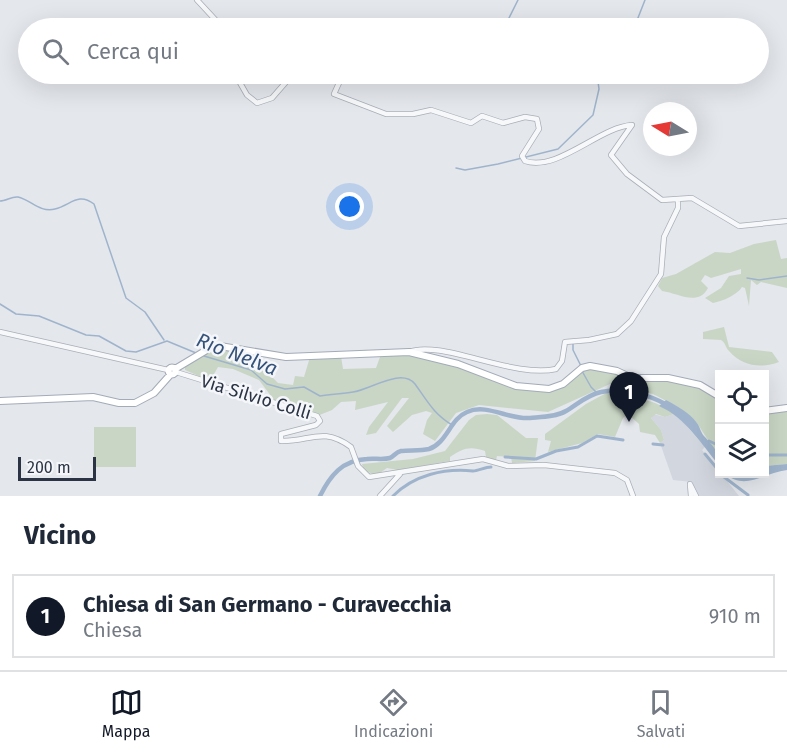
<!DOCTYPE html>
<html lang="it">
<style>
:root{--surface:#fff;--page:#f2f2f3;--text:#1f2937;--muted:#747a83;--line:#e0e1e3;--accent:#111827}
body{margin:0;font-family:"Fira Sans",sans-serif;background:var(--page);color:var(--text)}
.controls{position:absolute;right:18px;bottom:18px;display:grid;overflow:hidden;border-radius:0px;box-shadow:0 6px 24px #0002}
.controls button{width:54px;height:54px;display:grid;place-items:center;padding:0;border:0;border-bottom:2px solid var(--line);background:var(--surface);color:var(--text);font:30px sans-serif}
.compass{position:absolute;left:643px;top:102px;width:54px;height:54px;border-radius:50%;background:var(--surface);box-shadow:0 6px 24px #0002;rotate:280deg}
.scale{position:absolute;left:18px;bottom:15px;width:78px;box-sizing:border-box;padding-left:6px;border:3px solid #2b3445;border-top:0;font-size:16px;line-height:21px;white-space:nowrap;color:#2b3445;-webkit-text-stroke:4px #f4f6f9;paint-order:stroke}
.you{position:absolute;left:350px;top:207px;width:21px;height:21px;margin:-15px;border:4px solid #fff;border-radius:50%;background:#1a73e8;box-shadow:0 0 0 9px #1a73e833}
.badge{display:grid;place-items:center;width:39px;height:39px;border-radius:50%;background:var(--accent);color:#fff;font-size:20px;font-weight:700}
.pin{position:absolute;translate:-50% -50px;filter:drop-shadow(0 2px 3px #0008)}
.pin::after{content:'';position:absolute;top:32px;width:21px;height:18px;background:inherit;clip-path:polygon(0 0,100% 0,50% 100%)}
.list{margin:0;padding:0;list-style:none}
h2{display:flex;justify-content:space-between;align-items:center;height:78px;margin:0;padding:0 24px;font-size:26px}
h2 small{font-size:20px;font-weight:400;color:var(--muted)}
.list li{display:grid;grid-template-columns:39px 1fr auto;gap:18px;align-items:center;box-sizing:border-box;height:84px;margin:0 12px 12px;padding:0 12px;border:2px solid var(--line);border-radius:0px}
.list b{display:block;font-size:22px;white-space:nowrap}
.list p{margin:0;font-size:20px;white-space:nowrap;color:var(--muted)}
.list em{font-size:20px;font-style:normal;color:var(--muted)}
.icon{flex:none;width:33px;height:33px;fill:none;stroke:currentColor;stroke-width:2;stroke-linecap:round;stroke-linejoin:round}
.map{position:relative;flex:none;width:787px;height:496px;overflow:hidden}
.search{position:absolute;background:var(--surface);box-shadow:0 6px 24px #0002;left:18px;right:18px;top:18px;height:66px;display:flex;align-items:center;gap:15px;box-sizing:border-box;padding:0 21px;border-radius:33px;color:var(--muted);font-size:22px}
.sheet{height:174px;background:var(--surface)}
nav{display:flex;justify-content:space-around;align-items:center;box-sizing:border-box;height:84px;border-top:2px solid var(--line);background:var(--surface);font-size:16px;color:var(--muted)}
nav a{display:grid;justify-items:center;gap:3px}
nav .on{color:var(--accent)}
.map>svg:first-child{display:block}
.built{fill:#d2d6de}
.green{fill:#c9d6c5}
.water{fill:#9fb4cc}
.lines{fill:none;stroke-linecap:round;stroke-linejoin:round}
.stream{stroke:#9fb4cc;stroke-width:1.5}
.canal{stroke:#9fb4cc;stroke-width:3}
.river{stroke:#9fb4cc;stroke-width:4.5}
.minor-casing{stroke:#a9aeb7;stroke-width:6}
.major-casing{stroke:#a3abb8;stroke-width:8}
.minor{stroke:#f7f8fa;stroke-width:4.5}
.major{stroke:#fff;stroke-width:6}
.labels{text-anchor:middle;stroke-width:5;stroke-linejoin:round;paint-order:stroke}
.street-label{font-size:18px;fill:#2b3445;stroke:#f4f6f9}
.water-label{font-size:20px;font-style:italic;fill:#34527a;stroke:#f4f6f9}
</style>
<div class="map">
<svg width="787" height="496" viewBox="0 0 787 496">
<rect width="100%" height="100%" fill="#e4e7ec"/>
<path class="built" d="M653,414L665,417L674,414L683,422L705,447L702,450L739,496H699L692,482L673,480L660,443L664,440L661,430L651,418Z"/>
<path class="green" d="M776,240L781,259L787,258V288L761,282L757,285L751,280L749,306L745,288L742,287C737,295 723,301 713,303L705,298L721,288L729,276L741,274V269L711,278L705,275L701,281L708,288C698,307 678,293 662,291L658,286L662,278L676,274L715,252L730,253L754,244Z
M724,327L729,347L772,352L779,362C761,369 742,366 729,351C725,347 726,343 721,340L703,339V332Z
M220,348L254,353V359L278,383L293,385L295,376L304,377L310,357L341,356L343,369L376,368L380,357L407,353L464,368L511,388L554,390L583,368L699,386L719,398V457L697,423L680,408L653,394L610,384L548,412L479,405L456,413L435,441L423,434L427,420L432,413L426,411L412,415L393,432L387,426L409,398H402L376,433L366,435L369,427L388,402L355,410L356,401L341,402L332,410L317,416L277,404L259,380L233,369L218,367L210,381L185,370V366L214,349Z
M608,392C628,397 658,399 674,414L665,417L656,414L651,418L661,430L664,440L660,443L655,435L640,432L639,424L628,414L623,418L615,437L598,434L582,443L548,452L551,441L545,440V434L586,404Z
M787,410V464L765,466L764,413Z
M487,414L497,415L526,438H538L535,461L512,463L511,457L497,456L496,460L486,457L485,451C470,446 463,448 450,457V461L398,470L387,468L377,475L364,471L362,464L413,459L445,451L469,420L476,415Z
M94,427H136V467H94Z"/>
<path class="water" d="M666,400C677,406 690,413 697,423C700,427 701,433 704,436C712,445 720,452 719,465C701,444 686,418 659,406Z
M787,464V470C763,473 746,491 725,474H764L765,466Z"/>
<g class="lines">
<path class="stream" d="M504,28L518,0
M634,28L645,0
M419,74H420
M456,168L465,170L498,164L558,149L593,115L599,89L597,74
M0,201C6,201 12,196 18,197C31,200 40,213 55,209C71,205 78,192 94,204L126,298L145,312L164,340
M747,278L759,280L787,276
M0,304L16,314L39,316L86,335L99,336L126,351L136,352L167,341L196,353
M573,343V350L581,366
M204,356L251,370L267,384L285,389L304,387L320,396C332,394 342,394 353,392C370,390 401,367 415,384C428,402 433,413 452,425
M582,371L591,387L597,393"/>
<path class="canal" d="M709,441L720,446
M653,444L663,445
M705,454L720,472
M764,455H787
M505,457L536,459L556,451L578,447L597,436L623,440
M720,474L748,495
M393,496C414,475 444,468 473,471C478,471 485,467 491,467"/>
<path class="river" d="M320,496C330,476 342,460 367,459C374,458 383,460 390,458C394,456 396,452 401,451C410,450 420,451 429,449C447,443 450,419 467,412C487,403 509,420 530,418C541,417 556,417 566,411C578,404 587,395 601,392C622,387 650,395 667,405"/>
<g class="minor-casing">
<path id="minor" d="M197,0L223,28
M235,74L247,95L257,103L272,98L293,74
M343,74L334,94L386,114H413L431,110L471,123L482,116L503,123L525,117L537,119L539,129L522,156L525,161C558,172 599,127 632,125L611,155L627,174L662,200L692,198L739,226L787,221
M0,332L168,370
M409,352C440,339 514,379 556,369L562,361L565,342L589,340L617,334L631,321L661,274L664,237L678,208V199
M176,372L317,416L320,421L316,425L281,434V441C310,442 322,426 351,447L358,466L369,477L483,459L508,466L544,465L615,473L627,480L633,496
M380,496L400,474
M691,496L690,484L696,496"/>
</g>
<g class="major-casing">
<path id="major" d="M168.5 371a3.5 3.5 0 1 1 7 0a3.5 3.5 0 1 1-7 0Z
M175,369L210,348L220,346L286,357L409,352L458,364L516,386L549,389L563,384L582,368L590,366L617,371L632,378H668L700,385L720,397
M0,401L93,397L119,403H135L154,393L170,375
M764,411L787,408"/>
</g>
<use href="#minor" class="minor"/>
<use href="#major" class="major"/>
</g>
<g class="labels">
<g class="street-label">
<text transform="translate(256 397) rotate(17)" y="6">Via Silvio Colli</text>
</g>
<g class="water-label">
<text transform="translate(237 354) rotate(21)" y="7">Rio Nelva</text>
</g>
</g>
</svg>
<div class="controls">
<button><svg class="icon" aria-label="locate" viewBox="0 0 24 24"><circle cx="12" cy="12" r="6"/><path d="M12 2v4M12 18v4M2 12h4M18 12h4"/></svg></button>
<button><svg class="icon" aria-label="layers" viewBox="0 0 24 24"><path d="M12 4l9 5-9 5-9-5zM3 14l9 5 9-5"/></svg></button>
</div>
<svg class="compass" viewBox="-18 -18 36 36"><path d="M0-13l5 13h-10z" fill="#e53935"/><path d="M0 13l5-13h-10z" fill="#747a83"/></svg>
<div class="scale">200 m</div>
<div class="you"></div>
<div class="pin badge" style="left:629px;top:422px">1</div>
<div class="search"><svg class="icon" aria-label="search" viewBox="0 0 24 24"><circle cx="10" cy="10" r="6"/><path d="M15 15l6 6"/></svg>Cerca qui</div>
</div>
<section class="sheet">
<h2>Vicino<small></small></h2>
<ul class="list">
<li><span class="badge">1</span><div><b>Chiesa di San Germano - Curavecchia</b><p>Chiesa</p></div><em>910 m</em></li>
</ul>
</section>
<nav>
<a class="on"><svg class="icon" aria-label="map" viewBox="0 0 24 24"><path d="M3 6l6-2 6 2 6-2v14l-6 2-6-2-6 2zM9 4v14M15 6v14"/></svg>Mappa</a>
<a><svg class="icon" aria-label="directions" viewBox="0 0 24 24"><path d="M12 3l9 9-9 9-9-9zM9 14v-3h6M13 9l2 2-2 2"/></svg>Indicazioni</a>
<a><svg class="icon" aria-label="saved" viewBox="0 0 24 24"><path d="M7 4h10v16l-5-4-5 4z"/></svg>Salvati</a>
</nav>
